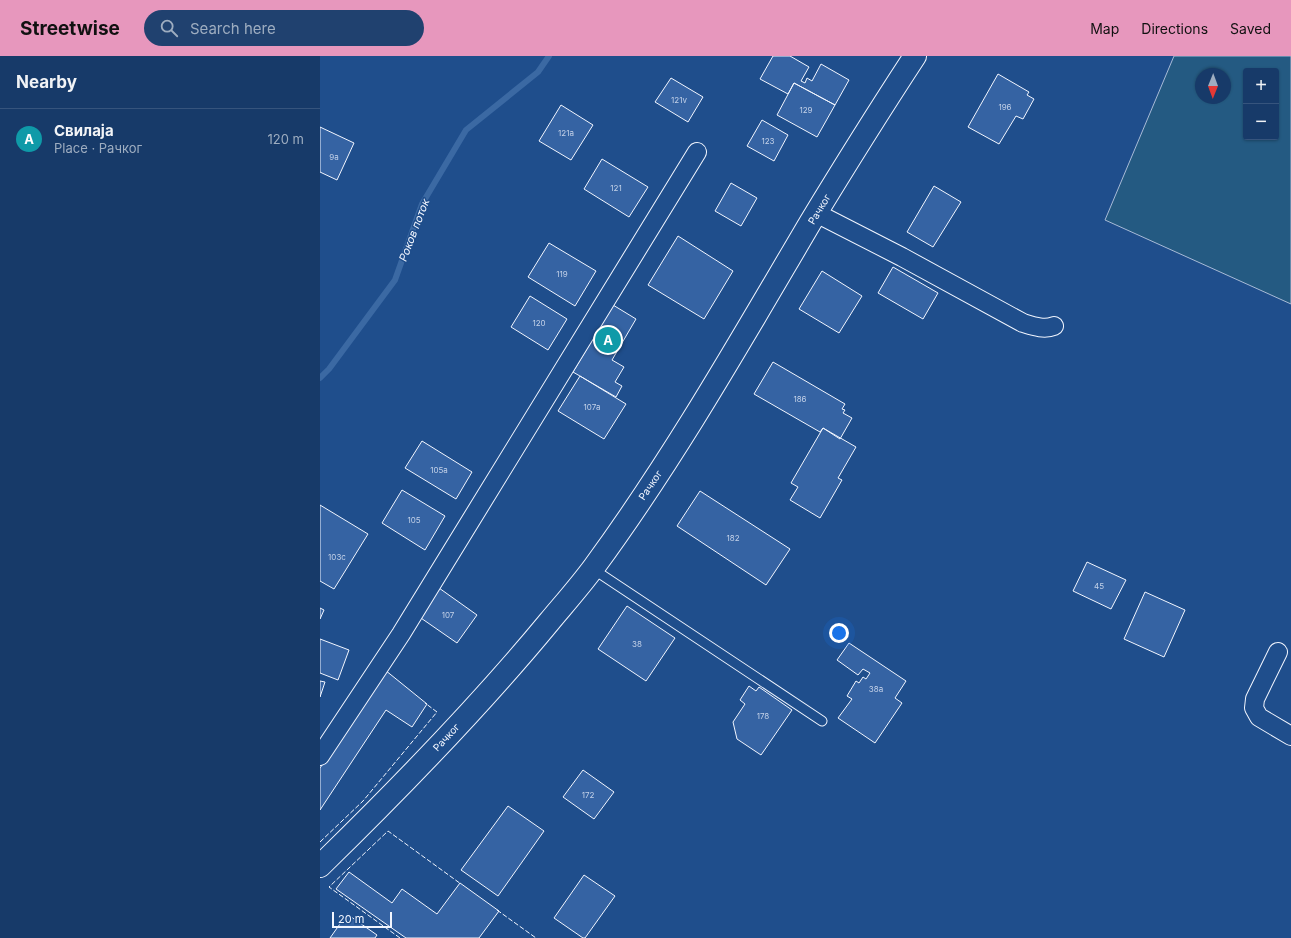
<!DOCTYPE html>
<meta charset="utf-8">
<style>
:root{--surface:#173a69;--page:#20416f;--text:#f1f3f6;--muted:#9eadc0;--line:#36547d;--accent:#e797bd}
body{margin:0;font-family:Inter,sans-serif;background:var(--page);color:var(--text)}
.controls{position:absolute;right:12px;top:12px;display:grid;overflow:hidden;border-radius:4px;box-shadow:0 1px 3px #0004}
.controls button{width:36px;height:36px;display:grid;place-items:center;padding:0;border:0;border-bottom:1px solid var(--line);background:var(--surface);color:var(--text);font:20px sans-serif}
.compass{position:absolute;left:875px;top:12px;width:36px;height:36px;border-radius:50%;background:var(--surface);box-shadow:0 1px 3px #0004;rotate:181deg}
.scale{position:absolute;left:12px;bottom:10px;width:60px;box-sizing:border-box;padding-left:4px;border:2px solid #f2f6ff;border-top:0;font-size:11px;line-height:14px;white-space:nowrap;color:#f2f6ff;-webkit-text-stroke:3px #1f4e8c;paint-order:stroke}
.you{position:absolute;left:519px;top:577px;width:14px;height:14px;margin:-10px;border:3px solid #fff;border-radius:50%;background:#1a73e8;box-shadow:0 0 0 6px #1a73e833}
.badge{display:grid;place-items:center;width:26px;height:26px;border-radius:50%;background:var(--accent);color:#fff;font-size:13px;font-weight:700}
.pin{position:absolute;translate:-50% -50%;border:2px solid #fff;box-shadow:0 1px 4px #0006}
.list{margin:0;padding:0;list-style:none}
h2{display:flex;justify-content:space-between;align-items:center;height:52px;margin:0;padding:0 16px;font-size:17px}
h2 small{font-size:13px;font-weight:400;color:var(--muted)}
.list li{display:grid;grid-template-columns:26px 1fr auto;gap:12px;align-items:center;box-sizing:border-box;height:60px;padding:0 16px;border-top:1px solid var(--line)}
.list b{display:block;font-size:15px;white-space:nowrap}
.list p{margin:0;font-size:13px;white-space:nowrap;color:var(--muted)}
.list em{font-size:13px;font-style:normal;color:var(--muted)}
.icon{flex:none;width:22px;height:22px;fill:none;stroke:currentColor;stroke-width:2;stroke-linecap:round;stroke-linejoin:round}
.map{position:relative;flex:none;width:971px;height:882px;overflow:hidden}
header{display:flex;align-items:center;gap:24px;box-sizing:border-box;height:56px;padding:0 20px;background:var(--accent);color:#111}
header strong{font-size:19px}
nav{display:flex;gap:22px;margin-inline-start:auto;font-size:14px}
.search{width:280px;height:36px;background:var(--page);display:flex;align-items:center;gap:10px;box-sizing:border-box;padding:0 14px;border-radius:22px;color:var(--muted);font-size:15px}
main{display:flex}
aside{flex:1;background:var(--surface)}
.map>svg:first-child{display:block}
.green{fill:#245a82;stroke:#a8bbd7;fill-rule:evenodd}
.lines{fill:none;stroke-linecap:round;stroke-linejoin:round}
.stream{stroke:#3b69a3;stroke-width:6}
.building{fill:#3563a3;stroke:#f2f6ff}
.service-casing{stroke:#f2f6ff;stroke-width:11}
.minor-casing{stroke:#f2f6ff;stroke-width:20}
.primary-casing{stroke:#f2f6ff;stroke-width:24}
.service{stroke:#1f4e8c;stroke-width:9}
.minor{stroke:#1f4e8c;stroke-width:18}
.primary{stroke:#1f4e8c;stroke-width:22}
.fence{stroke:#f2f6ff;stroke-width:1;stroke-dasharray:5 2;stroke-linecap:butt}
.labels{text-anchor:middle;stroke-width:3;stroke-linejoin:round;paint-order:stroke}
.number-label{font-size:8px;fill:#c3d1e8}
.street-label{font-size:10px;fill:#f2f6ff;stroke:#1f4e8c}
.water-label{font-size:11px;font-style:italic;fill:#f2f6ff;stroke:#1f4e8c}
</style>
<header>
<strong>Streetwise</strong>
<div class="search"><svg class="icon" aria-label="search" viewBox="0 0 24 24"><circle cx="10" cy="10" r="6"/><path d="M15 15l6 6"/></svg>Search here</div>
<nav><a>Map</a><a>Directions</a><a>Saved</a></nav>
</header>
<main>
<aside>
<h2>Nearby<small></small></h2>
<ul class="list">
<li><span class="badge" style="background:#0f9aa8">A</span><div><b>Свилаја</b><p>Place · Рачког</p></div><em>120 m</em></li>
</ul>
</aside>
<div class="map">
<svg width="971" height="882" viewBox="0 0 971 882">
<rect width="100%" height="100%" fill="#1f4e8c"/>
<path class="green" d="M854,0H971V248L785,164ZM926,15H956V81H926ZM881,18H905V42H881Z"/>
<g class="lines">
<path class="stream" d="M0,322L9,313L75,224L102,148L146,74L218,16L229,0"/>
</g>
<path class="building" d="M453,0H470L489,11L481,25L485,27L487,22L492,25L501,8L529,24L515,49L474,27L468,38L440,23Z
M678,18L709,36L707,39L714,43L703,63L696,60L679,88L648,71Z
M351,22L383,41L368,66L335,46Z
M474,27L515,49L497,81L457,59Z
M241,49L273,69L251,104L219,85Z
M442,64L468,79L454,105L427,90Z
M0,71L34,87L17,124L0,116Z
M282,103L328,131L309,161L264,133Z
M411,127L437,142L421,170L395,155Z
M614,130L641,146L613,191L587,176Z
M358,180L413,215L384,263L328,229Z
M229,187L276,215L255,250L208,221Z
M573,211L618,237L603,263L558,237Z
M502,215L542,240L519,277L479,253Z
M210,240L247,263L228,294L191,271Z
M293,249L316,263L292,304L304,311L295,326L302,330L296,341L253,316Z
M453,306L525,348L522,353L525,354L523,357L532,362L520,383L503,372L500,376L434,338Z
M260,320L306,348L284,383L238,355Z
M503,372L536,391L518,422L522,424L500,462L470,444L478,431L471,427Z
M102,385L152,416L136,443L85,412Z
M82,434L125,460L105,494L62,467Z
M380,435L470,493L446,529L357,470Z
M0,449L48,478L14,533L0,525Z
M767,506L806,524L791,553L753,535Z
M119,532L157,559L137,587L98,560Z
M825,536L865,554L844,601L804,583Z
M307,550L355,582L326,625L278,593Z
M0,552L4,554L0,563Z
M0,583L29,594L18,624L0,617Z
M529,587L586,625L575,642L582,647L555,687L518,662L532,643L527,640L536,625L539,627L543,621L546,623L550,617L543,613L538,619L517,604Z
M65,614L107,648L92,671L66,654L0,754V712Z
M0,625L5,626L0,641Z
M429,630L436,635L439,631L472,654L441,699L417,683L413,666L425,648L420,644Z
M263,714L294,736L274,763L243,741Z
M188,750L224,775L178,840L141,814Z
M29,816L72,847L82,833L117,858L140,827L179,855L159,882H86L16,833Z
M264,819L295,840L265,882H263L234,862Z
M27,858L57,879L55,882H10Z"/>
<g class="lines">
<g class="service-casing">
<path id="service" d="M273,513L502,665"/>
</g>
<g class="minor-casing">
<path id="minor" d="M496,157L582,201L703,267C713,270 724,274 734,270
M958,596L935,643L934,652L939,661L971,680
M0,700L81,578L377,96"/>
</g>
<g class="primary-casing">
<path id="primary" d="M0,810C80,732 158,652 229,566C244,548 260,530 274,511C354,402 421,284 490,167C524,111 559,55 595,0"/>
</g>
<use href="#service" class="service"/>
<use href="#minor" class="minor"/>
<use href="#primary" class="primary"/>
<path class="fence" d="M0,786L43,745L117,656L105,647
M177,854L216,882
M80,882L9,831L68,775L141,828"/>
</g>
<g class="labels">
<g class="number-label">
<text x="359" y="47">121v</text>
<text x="685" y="54">196</text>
<text x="486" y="57">129</text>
<text x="246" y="80">121a</text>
<text x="448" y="88">123</text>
<text x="14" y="104">9a</text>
<text x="296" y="135">121</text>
<text x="242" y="221">119</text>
<text x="219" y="270">120</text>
<text x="480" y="346">186</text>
<text x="272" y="354">107a</text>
<text x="119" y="417">105a</text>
<text x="94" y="467">105</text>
<text x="413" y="485">182</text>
<text x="17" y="504">103c</text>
<text x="779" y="533">45</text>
<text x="128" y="562">107</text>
<text x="317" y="591">38</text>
<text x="556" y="636">38a</text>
<text x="443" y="663">178</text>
<text x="268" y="742">172</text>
</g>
<g class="street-label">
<text transform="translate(499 153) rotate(-59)" y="4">Рачког</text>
<text transform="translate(330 429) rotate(-56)" y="4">Рачког</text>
<text transform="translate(126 681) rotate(-47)" y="4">Рачког</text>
</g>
<g class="water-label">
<text transform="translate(94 174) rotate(-69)" y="4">Роков поток</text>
</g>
</g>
</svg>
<div class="controls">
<button>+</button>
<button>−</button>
</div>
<svg class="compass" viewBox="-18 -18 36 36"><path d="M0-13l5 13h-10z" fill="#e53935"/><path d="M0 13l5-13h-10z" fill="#9eadc0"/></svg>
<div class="scale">20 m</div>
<div class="you"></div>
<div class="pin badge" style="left:288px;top:284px;background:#0f9aa8">A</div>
</div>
</main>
